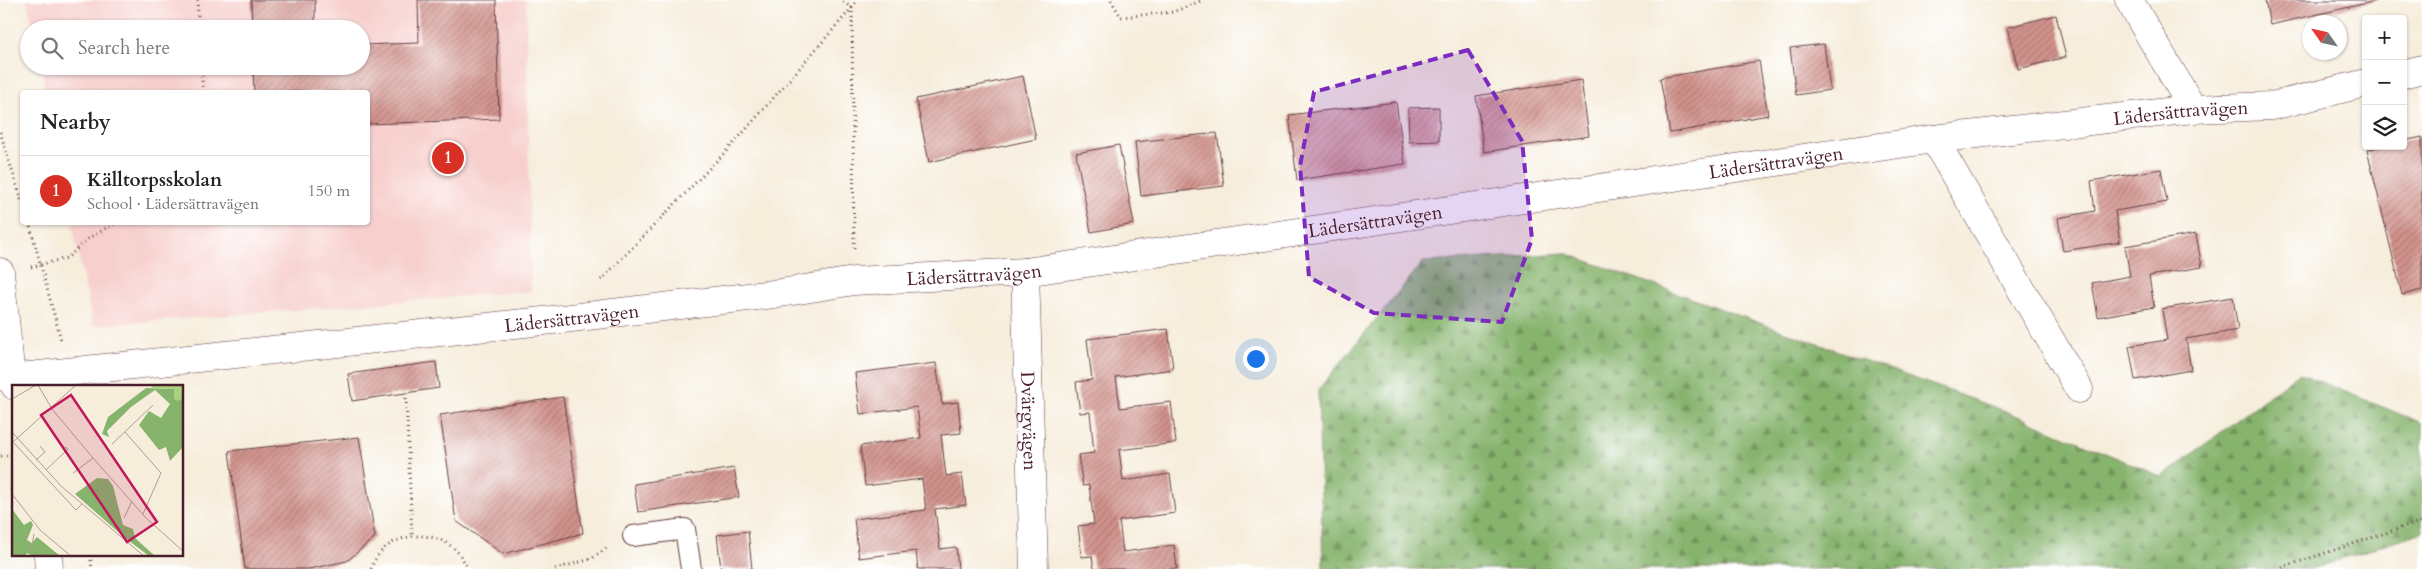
<!DOCTYPE html>
<meta charset="utf-8">
<style>
:root{--surface:#fff;--page:#f6f6f6;--text:#222;--muted:#767676;--line:#e0e0e0;--accent:#d93025}
body{margin:0;font-family:Cardo,serif;background:var(--page);color:var(--text)}
.controls{position:absolute;right:15px;top:15px;display:grid;overflow:hidden;border-radius:5px;box-shadow:0 1px 4px #0004}
.controls button{width:45px;height:45px;display:grid;place-items:center;padding:0;border:0;border-bottom:1px solid var(--line);background:var(--surface);color:var(--text);font:25px sans-serif}
.compass{position:absolute;left:2302px;top:15px;width:45px;height:45px;border-radius:50%;background:var(--surface);box-shadow:0 1px 4px #0004;rotate:304deg}
.you{position:absolute;left:1255px;top:358px;width:18px;height:18px;margin:-12px;border:4px solid #fff;border-radius:50%;background:#1a73e8;box-shadow:0 0 0 8px #1a73e833}
.badge{display:grid;place-items:center;width:32px;height:32px;border-radius:50%;background:var(--accent);color:#fff;font-size:16px;font-weight:700}
.pin{position:absolute;translate:-50% -50%;border:2px solid #fff;box-shadow:0 1px 5px #0006}
.list{margin:0;padding:0;list-style:none}
h2{display:flex;justify-content:space-between;align-items:center;height:65px;margin:0;padding:0 20px;font-size:21px}
h2 small{font-size:16px;font-weight:400;color:var(--muted)}
.list li{display:grid;grid-template-columns:32px 1fr auto;gap:15px;align-items:center;box-sizing:border-box;height:70px;padding:0 20px;border-top:1px solid var(--line)}
.list b{display:block;font-size:19px;white-space:nowrap}
.list p{margin:0;font-size:16px;white-space:nowrap;color:var(--muted)}
.list em{font-size:16px;font-style:normal;color:var(--muted)}
.icon{flex:none;width:28px;height:28px;fill:none;stroke:currentColor;stroke-width:2;stroke-linecap:round;stroke-linejoin:round}
.map{position:relative;flex:none;width:2422px;height:569px;overflow:hidden}
.search{position:absolute;background:var(--surface);box-shadow:0 1px 4px #0004;left:20px;top:20px;width:350px;height:55px;display:flex;align-items:center;gap:12px;box-sizing:border-box;padding:0 18px;border-radius:28px;color:var(--muted);font-size:19px}
.panel{position:absolute;background:var(--surface);box-shadow:0 1px 4px #0004;left:20px;top:90px;width:350px;height:135px;border-radius:5px}
.map>svg:first-child{display:block}
.built{fill:#f7d0ce}
.forest{fill:url(#forest-firs);stroke:#686a4c}
.building{fill:url(#building-hatch)}
.lines{fill:none;stroke-linecap:round;stroke-linejoin:round}
.service-casing{stroke:#643e45;stroke-width:22}
.minor-casing{stroke:#643e45;stroke-width:29}
.tertiary-casing{stroke:#643e45;stroke-width:29}
.path{stroke:#643e45;stroke-width:3;stroke-dasharray:1 4;stroke-linecap:butt}
.service{stroke:#fff;stroke-width:20}
.minor{stroke:#fff;stroke-width:28}
.tertiary{stroke:#fff;stroke-width:28}
.marked{fill:#7b2cbf;fill-opacity:0.2;stroke:#7b2cbf;stroke-width:4;stroke-dasharray:10 6;stroke-linejoin:round}
.labels{text-anchor:middle;stroke-width:4.5;stroke-linejoin:round;paint-order:stroke}
.street-label{font-size:19px;fill:#4a1f2b;stroke:#fff}
.inset-road{fill:none;stroke:#b19b95;stroke-width:1}
.view{fill:#c2185b;fill-opacity:0.15;stroke:#c2185b;stroke-width:2.5}
.inset-edge{fill:none;stroke:#4a1f2b;stroke-width:2.5}
</style>
<div class="map">
<svg width="2422" height="569" viewBox="0 0 2422 569">
<defs>
<pattern id="forest-firs" width="22" height="20" patternUnits="userSpaceOnUse" patternTransform="scale(1.25)"><rect width="22" height="20" fill="#86b46d"/><path d="M5 1l3.5 6h-7zM16 11l3.5 6h-7z" fill="#70925a"/></pattern>
<pattern id="building-hatch" width="6" height="6" patternUnits="userSpaceOnUse" patternTransform="scale(1.25)"><rect width="6" height="6" fill="#d2938c"/><path d="M-1 1l2-2M0 6l6-6M5 7l2-2" fill="none" stroke="#ac7773"/></pattern>
</defs>
<rect width="100%" height="100%" fill="#fff"/>
<filter id="ink" filterUnits="userSpaceOnUse"><feTurbulence type="fractalNoise" baseFrequency=".02" numOctaves="2"/><feDisplacementMap in="SourceGraphic" scale="10" xChannelSelector="R" yChannelSelector="G"/><feConvolveMatrix kernelMatrix="1 2 1 2 8 2 1 2 1" color-interpolation-filters="sRGB"/></filter>
<filter id="wash" filterUnits="userSpaceOnUse"><feTurbulence type="fractalNoise" baseFrequency=".0096" numOctaves="4" result="noise"/><feDisplacementMap in="SourceGraphic" scale="20" xChannelSelector="R" yChannelSelector="G"/><feGaussianBlur stdDeviation="1.12" result="paint"/><feColorMatrix in="noise" values="0 0 0 0 0 0 0 0 0 0 0 0 0 0 0 0 0 1.4 0 .05"/><feComposite in="paint" operator="in"/></filter>
<g filter="url(#wash)">
<rect width="100%" height="100%" fill="#f6eddb"/>
<path class="built" d="M27,0H526L531,291L93,326L72,223L368,222V92H46L41,66H361V29H33Z"/>
<path class="forest" d="M1565,253L2008,412L2162,477L2299,373L2422,423V532L2311,569H1323L1318,390L1423,262Z"/>
<g id="blocks">
<path class="building" d="M251,0H315V29H252Z
M418,0H496L499,119L368,124V92H254L253,66H361V45L419,43Z
M2265,0H2376V1L2270,25Z
M2056,15L2066,57L2018,69L2008,27Z
M1824,44L1830,90L1796,95L1790,48Z
M1759,61L1768,115L1670,133L1660,78Z
M1023,76L1036,139L929,162L916,99Z
M1581,80L1589,136L1484,152L1476,96Z
M1396,102L1405,164L1297,180L1289,115Z
M1439,107V141L1409,142L1408,108Z
M1217,133L1224,186L1141,196L1135,142Z
M2422,137V290L2402,295L2367,150L2382,146H2403V141Z
M1119,145L1134,224L1091,232L1076,153Z
M2161,169L2167,202L2115,211L2120,242L2063,251L2058,218L2095,211L2091,181Z
M2196,234L2202,267L2149,276L2154,307L2098,317L2092,283L2130,276L2125,246Z
M2233,297L2238,330L2186,339L2191,370L2135,380L2129,346L2167,340L2162,309Z
M1168,329L1173,369L1116,377L1120,408L1171,402L1176,443L1119,450L1123,481L1170,474L1175,513L1119,521L1123,552L1174,545L1177,569H1094L1092,556L1082,557L1078,526L1094,524L1089,485L1083,486L1078,455L1094,453L1090,412L1080,413L1076,382L1092,380L1087,339Z
M436,362L439,388L352,401L348,374Z
M936,363L942,404L958,402L961,433L941,435L946,476L962,474L966,505L935,509L940,549L956,547L958,569H918L916,551L859,558L854,519L926,510L922,479L865,486L860,446L921,438L917,407L860,414L855,373Z
M563,397L583,533L503,554L456,521L440,415Z
M359,437L375,537L347,561L309,569H245L229,451Z
M734,468L739,497L638,512L634,484Z
M748,531L752,569H721L717,535Z"/>
</g>
</g>
<g filter="url(#ink)">
<use href="#blocks" fill-opacity="0" stroke="#643e45" stroke-width="1"/>
<g class="lines">
<g class="service-casing">
<path id="service" d="M633,536L685,529L691,569"/>
</g>
<g class="minor-casing">
<g id="minor">
<path d="M2129,0L2193,109"/>
<path d="M2403,74L2422,69"/>
<path d="M1934,139L2079,389"/>
<path id="s1" d="M1025,272L1034,569"/>
<path id="s2" d="M0,376L11,378L562,319L774,294L854,281L1025,272L1934,139L2193,109L2272,106L2366,83"/>
</g>
</g>
<g class="tertiary-casing">
<path id="tertiary" d="M0,272L11,378L15,386
M48,555L49,569"/>
</g>
<path class="path" d="M197,0L199,29
M1111,0L1121,17L1173,12L1203,0
M201,66L203,92
M0,132L22,202
M29,222L61,340
M854,248L852,8L857,0
M31,267L67,258L90,237L118,222
M601,280L734,143L852,8L841,0
M406,398L412,535
M1,456L14,455
M90,555L92,569
M371,569C385,525 454,525 467,569
M555,569L591,559L608,547
M2277,569L2422,521"/>
<use href="#service" class="service"/>
<use href="#minor" class="minor"/>
<use href="#tertiary" class="tertiary"/>
</g>
</g>
<path class="marked" d="M1468,50L1522,141L1532,239L1502,322L1374,313L1309,277L1300,166L1314,92Z"/>
<g class="labels">
<g class="street-label">
<text dy="7" stroke="none"><textPath href="#s2" startOffset="2198">Lädersättravägen</textPath></text>
<text dy="7" stroke="none"><textPath href="#s2" startOffset="1790">Lädersättravägen</textPath></text>
<text dy="7" stroke="none"><textPath href="#s2" startOffset="1385">Lädersättravägen</textPath></text>
<text dy="7" stroke="none"><textPath href="#s2" startOffset="980">Lädersättravägen</textPath></text>
<text dy="7" stroke="none"><textPath href="#s2" startOffset="575">Lädersättravägen</textPath></text>
<text dy="7" stroke="none"><textPath href="#s1" startOffset="149">Dvärgvägen</textPath></text>
</g>
</g>
<g transform="translate(12 385)">
<rect width="171" height="171" fill="#f6eddb"/>
<path d="M134,3L162,4L171,13V62L158,76L154,62L147,65L127,40L137,26L149,33L158,19L143,5L119,22L95,46L97,52L90,49L96,32ZM85,93L96,94L101,101L111,140L121,144L123,153L143,171H137L112,152L63,109ZM0,124L12,140L19,136L21,140L15,155L20,158L25,152L48,171H21L15,168L13,171H0Z" fill="#86b46d"/>
<path d="M138,0H171V13L166,16L162,14V4L141,3Z" fill="#a9d27e"/>
<path class="inset-road" d="M26,0L40,24L81,73L134,133L172,167M0,14L24,0M0,47L49,101L133,172M113,47L149,88L131,129M0,58L64,0M2,58L64,125L70,119M100,59L141,20M24,75L33,67L28,61M34,85L56,64L53,62M61,88L81,73M0,109L28,145L60,172M112,133L120,116M19,166L22,149"/>
<path class="view" d="M59,10L145,137L115,157L29,30Z"/>
<rect width="171" height="171" class="inset-edge"/>
</g>
</svg>
<div class="controls">
<button>+</button>
<button>−</button>
<button><svg class="icon" aria-label="layers" viewBox="0 0 24 24"><path d="M12 4l9 5-9 5-9-5zM3 14l9 5 9-5"/></svg></button>
</div>
<svg class="compass" viewBox="-18 -18 36 36"><path d="M0-13l5 13h-10z" fill="#e53935"/><path d="M0 13l5-13h-10z" fill="#767676"/></svg>
<div class="you"></div>
<div class="pin badge" style="left:448px;top:158px">1</div>
<div class="search"><svg class="icon" aria-label="search" viewBox="0 0 24 24"><circle cx="10" cy="10" r="6"/><path d="M15 15l6 6"/></svg>Search here</div>
<section class="panel">
<h2>Nearby<small></small></h2>
<ul class="list">
<li><span class="badge">1</span><div><b>Källtorpsskolan</b><p>School · Lädersättravägen</p></div><em>150 m</em></li>
</ul>
</section>
</div>
